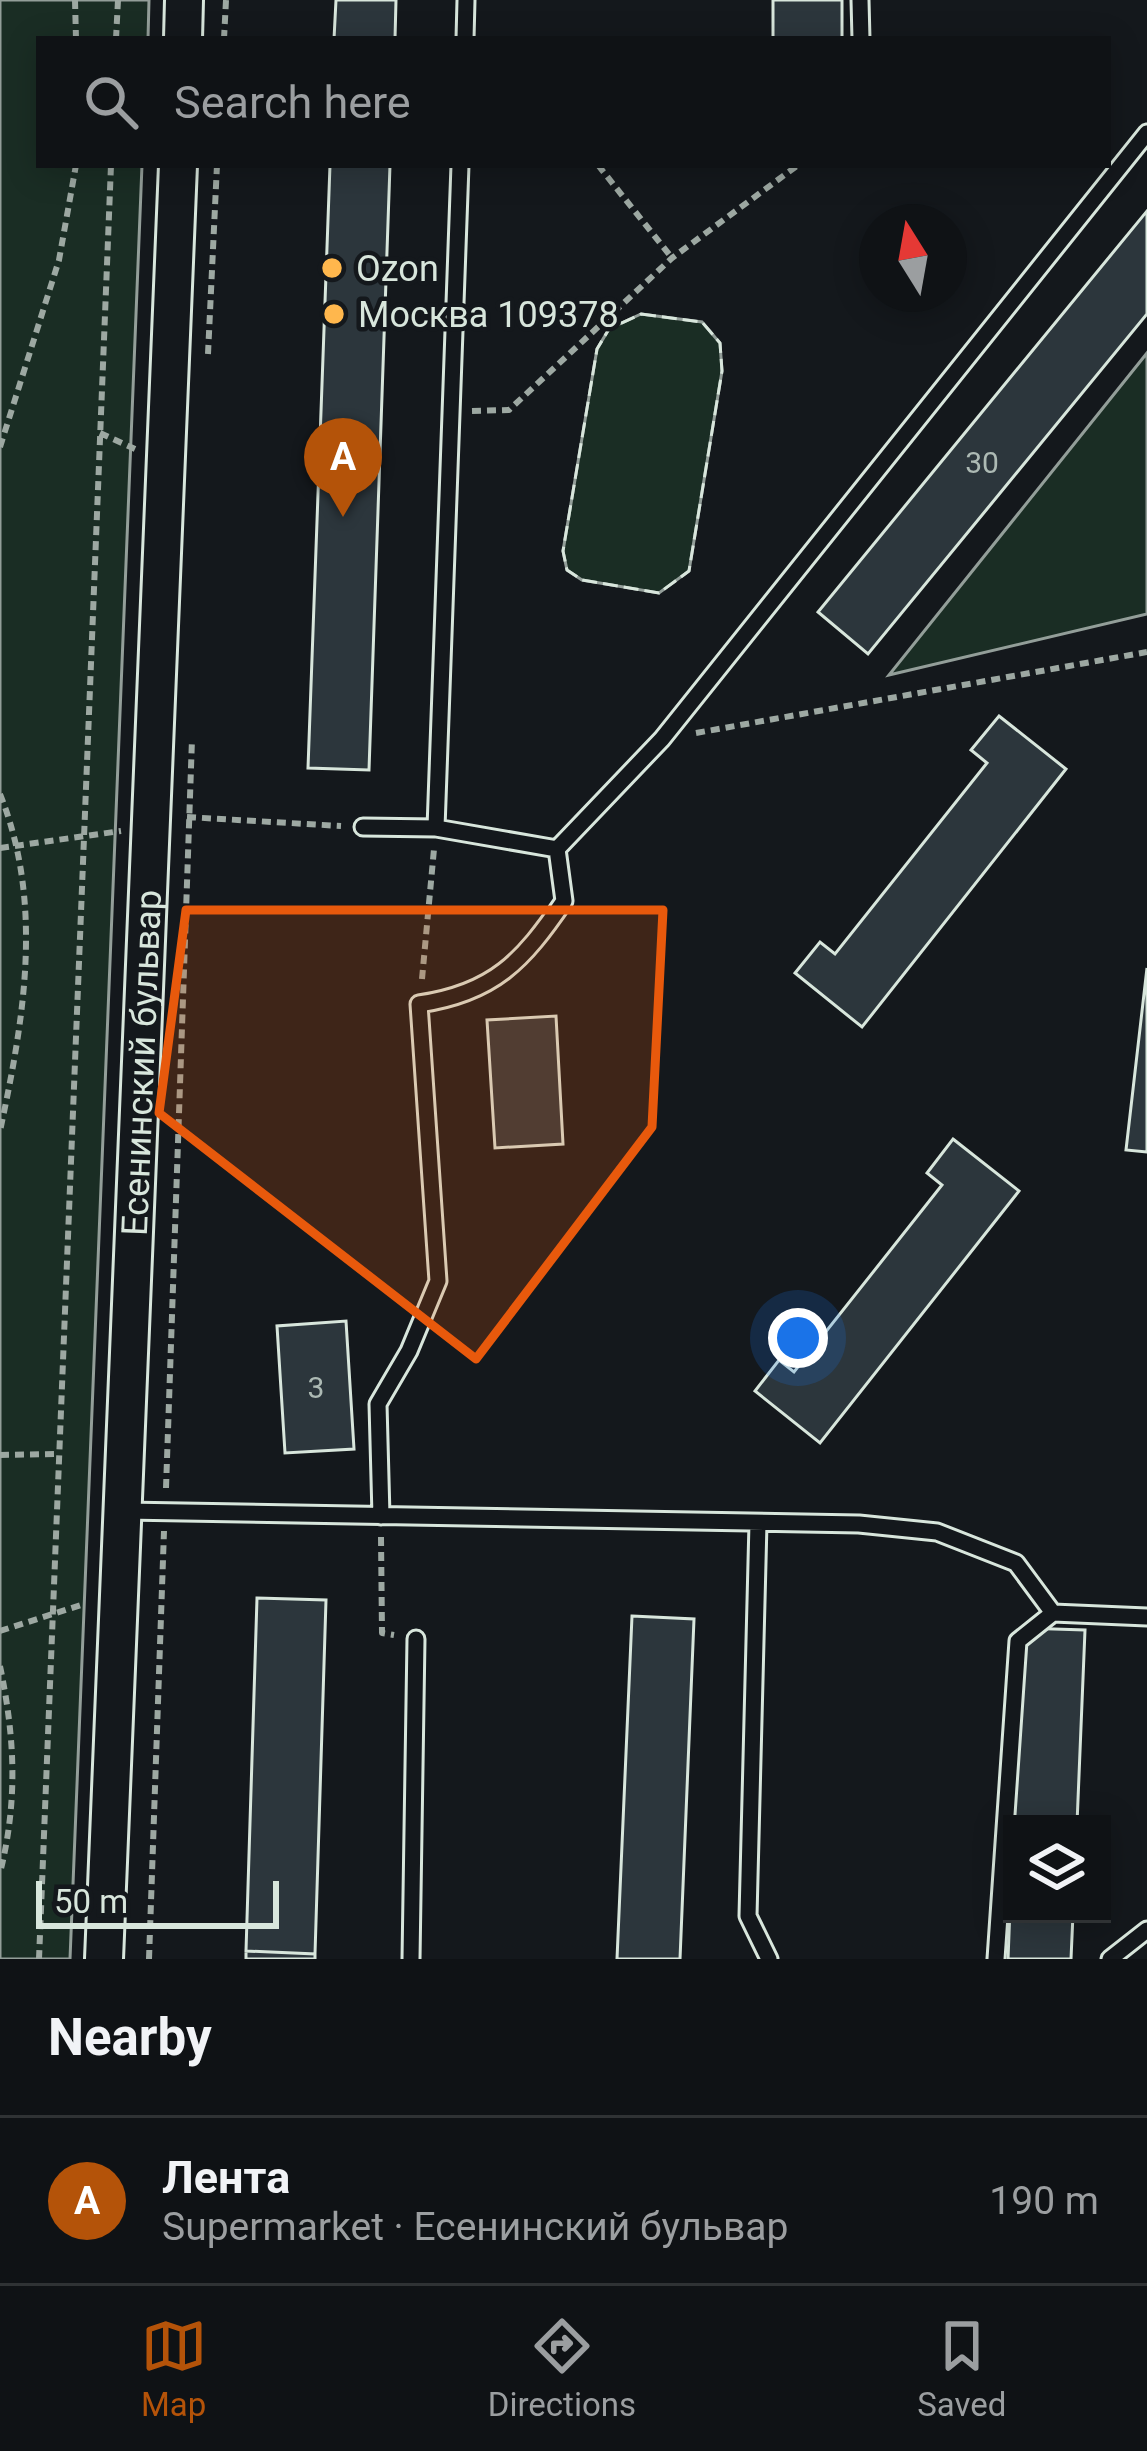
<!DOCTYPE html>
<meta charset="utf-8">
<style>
:root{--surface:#0f1215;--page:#1d2022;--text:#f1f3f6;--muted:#9b9ea0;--line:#2f3234;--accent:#b45309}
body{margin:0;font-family:Roboto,sans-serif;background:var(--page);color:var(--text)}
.controls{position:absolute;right:36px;bottom:36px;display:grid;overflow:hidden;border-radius:0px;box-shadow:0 6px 30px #0003}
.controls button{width:108px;height:108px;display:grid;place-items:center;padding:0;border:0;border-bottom:3px solid var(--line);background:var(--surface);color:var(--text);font:60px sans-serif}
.compass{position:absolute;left:859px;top:204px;width:108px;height:108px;border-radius:50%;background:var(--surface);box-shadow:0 6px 30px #0003;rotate:349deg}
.scale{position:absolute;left:36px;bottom:30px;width:243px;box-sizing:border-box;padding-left:12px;border:6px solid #d8e6dc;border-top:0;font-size:33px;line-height:42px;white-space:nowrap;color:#d8e6dc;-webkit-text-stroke:9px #14181c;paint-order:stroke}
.you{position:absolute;left:798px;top:1338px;width:42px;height:42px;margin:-30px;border:9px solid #fff;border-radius:50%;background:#1a73e8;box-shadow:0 0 0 18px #1a73e833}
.badge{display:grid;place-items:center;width:78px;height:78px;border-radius:50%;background:var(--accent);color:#fff;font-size:39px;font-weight:700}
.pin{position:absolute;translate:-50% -99px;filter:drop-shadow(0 3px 6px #0008)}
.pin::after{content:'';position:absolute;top:63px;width:42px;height:36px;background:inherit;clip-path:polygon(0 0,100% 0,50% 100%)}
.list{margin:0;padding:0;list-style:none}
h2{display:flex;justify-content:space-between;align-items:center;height:156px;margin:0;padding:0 48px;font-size:51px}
h2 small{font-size:39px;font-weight:400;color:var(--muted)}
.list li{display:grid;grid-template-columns:78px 1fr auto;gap:36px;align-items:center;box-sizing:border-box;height:168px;padding:0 48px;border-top:3px solid var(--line)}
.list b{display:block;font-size:45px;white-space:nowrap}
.list p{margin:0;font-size:39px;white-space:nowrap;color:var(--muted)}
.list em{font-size:39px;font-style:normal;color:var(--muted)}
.icon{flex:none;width:66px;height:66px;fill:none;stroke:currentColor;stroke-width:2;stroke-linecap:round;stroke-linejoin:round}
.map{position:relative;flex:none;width:1147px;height:1959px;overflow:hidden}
.search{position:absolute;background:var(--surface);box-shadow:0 6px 30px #0003;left:36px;right:36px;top:36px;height:132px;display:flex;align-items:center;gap:30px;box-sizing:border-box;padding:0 42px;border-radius:0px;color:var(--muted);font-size:45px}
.sheet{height:324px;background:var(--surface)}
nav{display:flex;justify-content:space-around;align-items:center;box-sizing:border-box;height:168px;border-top:3px solid var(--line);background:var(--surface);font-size:33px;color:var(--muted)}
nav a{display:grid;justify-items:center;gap:6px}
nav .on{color:var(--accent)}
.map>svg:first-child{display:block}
.green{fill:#1a2d24;stroke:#939e99;stroke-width:3}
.building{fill:#2c363c;stroke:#d8e6dc;stroke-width:3}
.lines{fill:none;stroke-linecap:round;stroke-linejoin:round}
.service-casing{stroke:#d8e6dc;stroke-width:21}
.tertiary-casing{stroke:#d8e6dc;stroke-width:42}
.path{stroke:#9da8a2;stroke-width:6;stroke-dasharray:9 6;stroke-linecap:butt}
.service{stroke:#14181c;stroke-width:15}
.tertiary{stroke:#14181c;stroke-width:36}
.fence{stroke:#d8e6dc;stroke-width:3;stroke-dasharray:15 6;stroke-linecap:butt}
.marked{fill:#e8590c;fill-opacity:0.2;stroke:#e8590c;stroke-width:9;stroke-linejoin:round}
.poi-dot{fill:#ffb74d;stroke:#14181c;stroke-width:4.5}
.labels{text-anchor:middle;stroke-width:9;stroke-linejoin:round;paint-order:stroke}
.number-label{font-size:30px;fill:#adbab4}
.poi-label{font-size:36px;fill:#d8e6dc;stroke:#14181c;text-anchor:start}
.street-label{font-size:36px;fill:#d8e6dc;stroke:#14181c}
</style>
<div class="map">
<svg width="1147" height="1959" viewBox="0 0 1147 1959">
<rect width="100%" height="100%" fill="#14181c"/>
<path class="green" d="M0,0H149L148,39H39V165H142L70,1959H0Z
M641,314L702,322L720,343L722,371L689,571L659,593L582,580L567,570L563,551L597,349L609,329Z
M1147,353V614L889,675Z"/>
<path class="building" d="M336,0H396L395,39H334Z
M773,0H842V39H773Z
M330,165H390L369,770L308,768Z
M1147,211V314L868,654L818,612Z
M999,716L1066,769L862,1027L795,973L820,942L835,954L987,763L971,750Z
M1147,968V1152L1126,1150Z
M556,1016L563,1144L495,1148L487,1020Z
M953,1139L1019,1191L820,1443L755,1391L779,1360L794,1372L942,1185L927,1173Z
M346,1321L354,1449L285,1453L277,1326Z
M257,1598L326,1600L315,1954L246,1951Z
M632,1616L694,1619L680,1959H617Z
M1022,1628L1085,1630L1077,1824H1013Z
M1012,1859V1914H1073L1071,1959H1008Z
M246,1951L315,1954V1959H246Z"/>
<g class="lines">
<g class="service-casing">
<path id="service" d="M860,0L861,39
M465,39L466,0
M363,827L436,828L557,849L662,739L1147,133
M436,828L460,165
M125,1511L859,1524L937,1532L1016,1563L1053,1613L1147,1617
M381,1516L378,1404L409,1351L438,1281L419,1004C494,993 523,961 564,901L557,849
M758,1523L748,1916L769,1959
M411,1959L416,1639
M996,1959L1018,1641L1053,1613
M1110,1959L1147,1930"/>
</g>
<g class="tertiary-casing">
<g id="tertiary">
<path d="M183,39L184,0"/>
<path id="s1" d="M104,1959L178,165"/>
</g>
</g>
<path class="path" d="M75,0L76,39
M116,39L118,0
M224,39L226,0
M598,165L672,258
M208,354L217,165
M472,411L509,410L672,258L798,165
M100,433L135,449
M0,447L59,260L76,165
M696,733L1147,652
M0,794C44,904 24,1019 0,1131
M187,817L341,826
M0,848L121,831
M422,979L434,849
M0,1455L59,1454
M166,1488L192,739
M381,1537L382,1633L394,1635
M0,1631L84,1604
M0,1666C15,1738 18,1801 0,1873
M39,1959L111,165
M149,1959L164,1531"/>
<use href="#service" class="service"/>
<use href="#tertiary" class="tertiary"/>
<path class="fence" d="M641,314L702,322L720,343L722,371L689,571L659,593L582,580L567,570L563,551L597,349L609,329Z"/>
</g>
<path class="marked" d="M186,910H663L652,1127L476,1359L159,1113Z"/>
<g class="poi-dot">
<circle cx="332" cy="268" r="12"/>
<circle cx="334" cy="314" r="12"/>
</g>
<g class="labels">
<g class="number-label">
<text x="982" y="473">30</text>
<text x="316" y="1398">3</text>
</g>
<g class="poi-label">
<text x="356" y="281">Ozon</text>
<text x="358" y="327">Москва 109378</text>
</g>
<g class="street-label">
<text dy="13" stroke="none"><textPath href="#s1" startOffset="897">Есенинский бульвар</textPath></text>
</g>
</g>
</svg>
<div class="controls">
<button><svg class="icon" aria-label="layers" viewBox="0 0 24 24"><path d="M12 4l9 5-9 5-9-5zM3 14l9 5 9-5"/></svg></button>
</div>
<svg class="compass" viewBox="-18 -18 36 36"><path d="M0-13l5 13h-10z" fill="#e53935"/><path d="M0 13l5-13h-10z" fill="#9b9ea0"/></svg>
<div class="scale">50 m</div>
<div class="you"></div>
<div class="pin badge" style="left:343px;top:517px">A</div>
<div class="search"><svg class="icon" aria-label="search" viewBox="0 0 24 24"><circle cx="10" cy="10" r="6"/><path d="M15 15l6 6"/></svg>Search here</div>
</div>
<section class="sheet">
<h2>Nearby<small></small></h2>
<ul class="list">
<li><span class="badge">A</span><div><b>Лента</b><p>Supermarket · Есенинский бульвар</p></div><em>190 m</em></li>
</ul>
</section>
<nav>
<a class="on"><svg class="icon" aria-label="map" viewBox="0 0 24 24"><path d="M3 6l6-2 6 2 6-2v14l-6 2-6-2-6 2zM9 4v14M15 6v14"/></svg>Map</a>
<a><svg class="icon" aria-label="directions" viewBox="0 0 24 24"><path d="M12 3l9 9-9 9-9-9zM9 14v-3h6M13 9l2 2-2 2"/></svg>Directions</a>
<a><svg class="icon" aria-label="saved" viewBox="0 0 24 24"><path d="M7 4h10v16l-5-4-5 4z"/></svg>Saved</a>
</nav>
